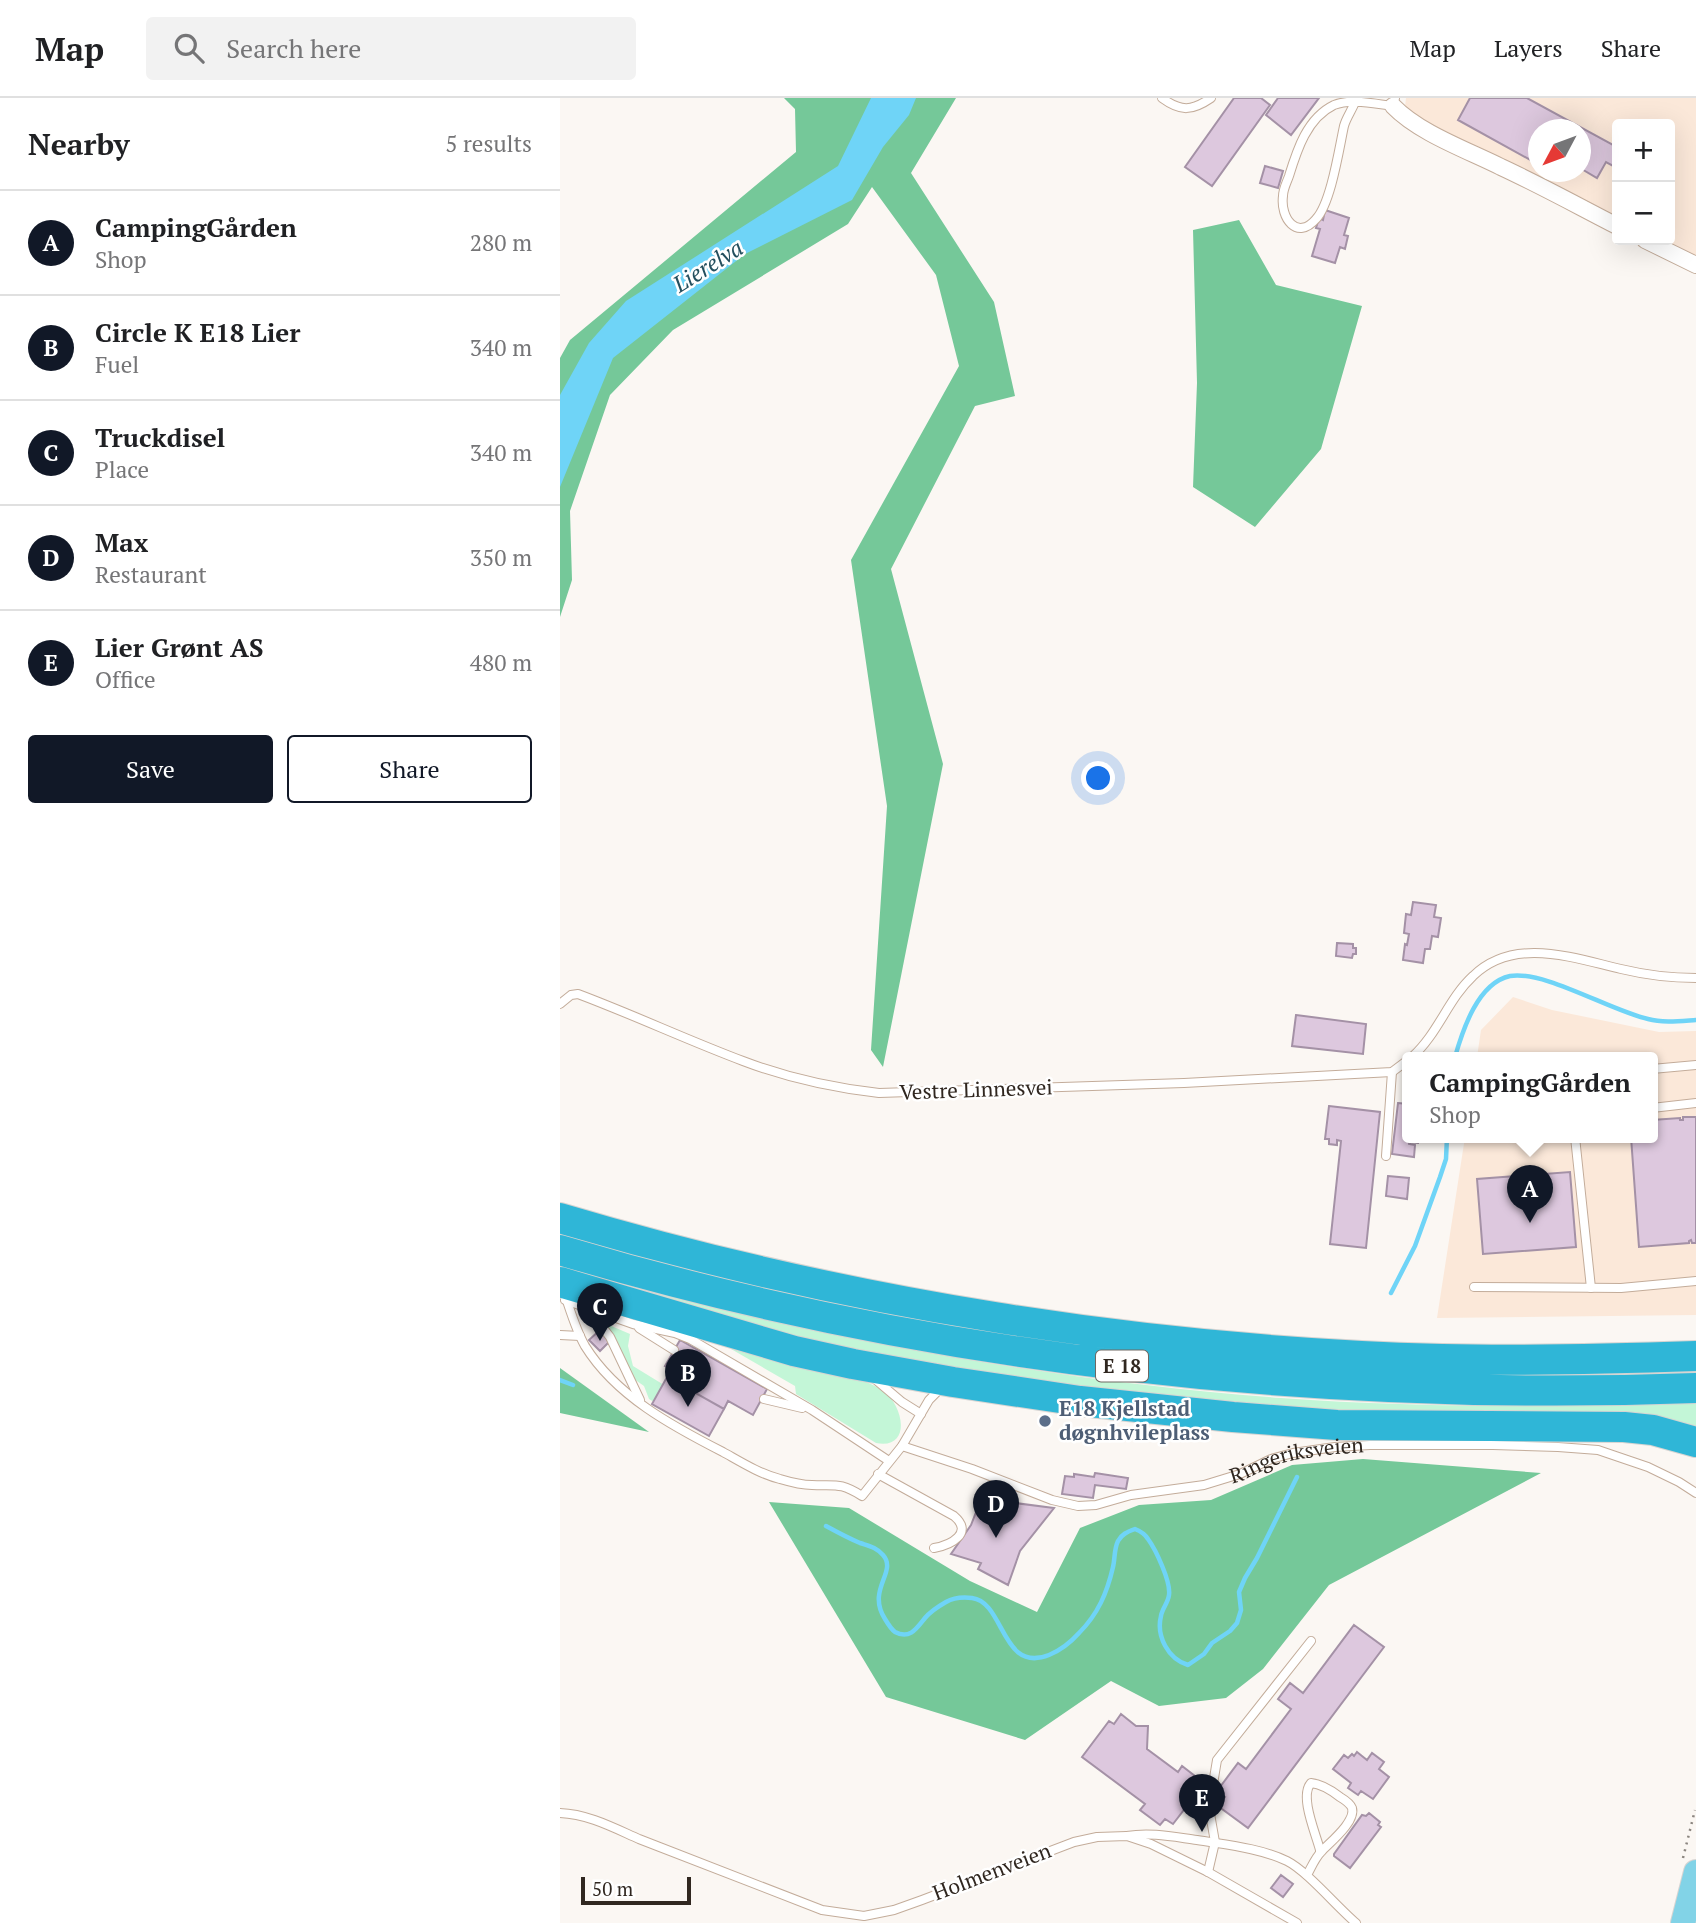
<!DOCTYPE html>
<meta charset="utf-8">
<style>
:root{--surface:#fff;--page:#f2f2f2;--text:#202124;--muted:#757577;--line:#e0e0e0;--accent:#111827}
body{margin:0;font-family:"PT Serif",serif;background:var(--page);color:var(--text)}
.controls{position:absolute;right:21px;top:21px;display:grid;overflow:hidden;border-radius:7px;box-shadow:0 7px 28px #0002}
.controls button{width:63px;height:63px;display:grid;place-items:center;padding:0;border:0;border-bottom:2px solid var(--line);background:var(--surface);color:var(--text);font:35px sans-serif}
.compass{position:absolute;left:968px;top:21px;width:63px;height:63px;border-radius:50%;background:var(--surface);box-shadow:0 7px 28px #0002;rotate:229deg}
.scale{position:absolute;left:21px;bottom:18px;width:110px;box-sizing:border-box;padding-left:7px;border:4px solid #302720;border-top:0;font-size:19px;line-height:24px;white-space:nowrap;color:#302720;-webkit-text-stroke:5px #fff;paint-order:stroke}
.you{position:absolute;left:539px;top:681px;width:24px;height:24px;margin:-18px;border:5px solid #fff;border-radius:50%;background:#1a73e8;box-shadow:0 0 0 10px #1a73e833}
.badge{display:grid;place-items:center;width:46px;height:46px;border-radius:50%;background:var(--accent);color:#fff;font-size:23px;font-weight:700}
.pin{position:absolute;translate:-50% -58px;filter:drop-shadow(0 2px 4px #0008)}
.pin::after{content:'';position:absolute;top:37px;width:24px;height:21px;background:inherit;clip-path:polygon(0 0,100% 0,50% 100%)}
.popup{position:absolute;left:842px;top:954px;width:256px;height:91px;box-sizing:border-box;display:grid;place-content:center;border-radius:7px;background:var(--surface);filter:drop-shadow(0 2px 5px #0005);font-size:23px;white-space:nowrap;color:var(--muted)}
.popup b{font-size:26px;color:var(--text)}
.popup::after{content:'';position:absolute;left:50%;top:100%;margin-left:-14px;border:14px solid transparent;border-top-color:var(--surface)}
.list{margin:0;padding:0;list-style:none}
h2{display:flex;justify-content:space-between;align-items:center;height:91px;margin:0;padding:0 28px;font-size:30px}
h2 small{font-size:23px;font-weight:400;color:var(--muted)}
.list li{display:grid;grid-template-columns:46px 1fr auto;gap:21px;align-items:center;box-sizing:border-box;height:105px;padding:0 28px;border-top:2px solid var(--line)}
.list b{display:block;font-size:26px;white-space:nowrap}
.list p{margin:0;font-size:23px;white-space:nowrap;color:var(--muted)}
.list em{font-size:23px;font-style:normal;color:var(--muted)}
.actions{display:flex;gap:14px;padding:21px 28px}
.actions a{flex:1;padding:16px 0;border:2px solid var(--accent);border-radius:7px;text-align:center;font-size:24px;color:var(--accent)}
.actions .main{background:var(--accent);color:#fff}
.icon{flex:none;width:38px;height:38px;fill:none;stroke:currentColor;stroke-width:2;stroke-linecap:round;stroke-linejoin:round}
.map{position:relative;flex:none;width:1136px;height:1825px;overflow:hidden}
header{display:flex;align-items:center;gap:42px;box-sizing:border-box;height:98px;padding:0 35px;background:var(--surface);border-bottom:2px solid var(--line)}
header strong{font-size:33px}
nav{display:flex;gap:38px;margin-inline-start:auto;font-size:24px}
.search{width:490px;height:63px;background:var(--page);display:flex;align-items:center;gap:18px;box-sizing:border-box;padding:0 24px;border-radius:7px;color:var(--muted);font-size:26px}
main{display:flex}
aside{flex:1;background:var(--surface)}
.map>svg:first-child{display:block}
.built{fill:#fbe8d9;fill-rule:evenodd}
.green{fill:#c3f6d7}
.forest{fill:#75c899}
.water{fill:#6fd4f7}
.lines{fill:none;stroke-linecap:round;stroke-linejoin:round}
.stream{stroke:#6fd4f7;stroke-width:4.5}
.building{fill:#ddc8de;stroke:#a491a6;stroke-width:2}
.lane-casing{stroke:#c3ac9a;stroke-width:10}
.street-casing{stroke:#c3ac9a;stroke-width:18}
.primary-casing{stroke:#d6d4d2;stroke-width:26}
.highway-casing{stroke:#d6d4d2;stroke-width:32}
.path{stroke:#8c8680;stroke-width:2.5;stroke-dasharray:2 5;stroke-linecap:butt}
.lane{stroke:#fff;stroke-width:8}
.street{stroke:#fff;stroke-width:16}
.primary{stroke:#82d3e7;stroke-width:24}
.highway{stroke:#2fb6d7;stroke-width:30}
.service-dot{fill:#5c6f8a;stroke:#fff;stroke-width:2.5}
.labels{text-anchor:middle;stroke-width:5;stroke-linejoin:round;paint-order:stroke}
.shield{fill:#fff;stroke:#6e6863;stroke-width:2}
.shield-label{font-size:19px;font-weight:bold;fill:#302720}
.street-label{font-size:21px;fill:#302720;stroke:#fff}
.service-label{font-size:21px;font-weight:bold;fill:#4e5e75;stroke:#fff;text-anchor:start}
.water-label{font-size:23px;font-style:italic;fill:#234f5e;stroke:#fff}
</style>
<header>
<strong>Map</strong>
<div class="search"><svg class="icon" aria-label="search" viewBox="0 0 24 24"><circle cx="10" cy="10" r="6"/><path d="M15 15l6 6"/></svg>Search here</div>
<nav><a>Map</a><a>Layers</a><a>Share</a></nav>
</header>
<main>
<aside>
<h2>Nearby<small>5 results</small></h2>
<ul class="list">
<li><span class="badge">A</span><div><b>CampingGården</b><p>Shop</p></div><em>280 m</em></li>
<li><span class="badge">B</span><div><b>Circle K E18 Lier</b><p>Fuel</p></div><em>340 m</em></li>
<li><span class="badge">C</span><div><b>Truckdisel</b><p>Place</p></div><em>340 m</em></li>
<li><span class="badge">D</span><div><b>Max</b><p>Restaurant</p></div><em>350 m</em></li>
<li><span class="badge">E</span><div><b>Lier Grønt AS</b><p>Office</p></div><em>480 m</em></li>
</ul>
<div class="actions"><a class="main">Save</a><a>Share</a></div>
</aside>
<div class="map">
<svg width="1136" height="1825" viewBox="0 0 1136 1825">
<rect width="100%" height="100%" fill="#fbf7f3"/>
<path class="built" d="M846,0H1136V168L1081,142H1110V26H1057V130L843,26ZM978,32H1020V74H978Z
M953,899L992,912L1099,934L1136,933V1217L877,1220L905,1039H1092V959H917L921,932Z"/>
<path class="green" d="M1,1169C62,1185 123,1203 185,1217C361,1257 541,1287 721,1300C859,1310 998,1309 1136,1305V1334L656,1310L232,1245L0,1170Z
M49,1227L70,1236L68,1248L73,1268L104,1287L94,1304L89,1301L84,1288L74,1281L46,1228Z
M152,1240C183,1248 215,1257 247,1266C272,1273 301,1278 323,1293C344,1307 352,1352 316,1345L236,1296L235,1288Z"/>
<path class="forest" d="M224,0H396L351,75L434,204L455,298L415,308L331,471L383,666L323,969L311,952L327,708L291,462L399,268L376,177L312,89L288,126L113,232L50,297L10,413L12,482L0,519V260L10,242L236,54L235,11Z
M679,122L716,187L802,208L761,351L695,429L633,389L637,285L633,132Z
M0,1270L89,1334L0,1315Z
M803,1361L981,1375L769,1487L703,1571L666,1600L599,1608L551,1583L465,1642L326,1599L209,1404L289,1410L410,1483L477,1514L520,1430L579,1407L651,1402L732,1367Z"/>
<path class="water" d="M311,0H356L349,17L323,49L292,102L185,156L53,260L0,389V297L29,245L66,203L278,68Z"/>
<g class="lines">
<path class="stream" d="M895,959C903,931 918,885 950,878C984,872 1051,913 1088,921C1103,925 1120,923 1136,922
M831,1195L855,1148L880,1079L886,1061L887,1039
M0,1282L13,1287
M266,1428C277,1434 288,1440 300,1445C309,1448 316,1449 323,1457C338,1474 306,1491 325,1521C328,1526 331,1531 335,1534C350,1542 357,1530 365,1520C370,1514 379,1508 386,1504C393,1500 404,1499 412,1500C445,1504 441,1576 489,1557C501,1552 511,1544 519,1535C538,1516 547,1495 553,1469C555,1461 554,1451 558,1443C562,1436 567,1434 575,1431C580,1433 585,1436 588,1441C596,1452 611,1484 609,1497C608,1505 602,1511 601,1518C596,1538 608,1561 628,1567L644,1556L652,1545L670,1533L677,1525L681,1512L679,1494L685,1480L697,1460L737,1379"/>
</g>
<path class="building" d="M674,0H701L710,7L652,88L625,69Z
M718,0H759L731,37L706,17Z
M910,0H967L1057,49V70L1046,64L1037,80L1020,70V32H978V55L974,64L898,22Z
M705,68L723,73L718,90L700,85Z
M765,112L789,120L784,137L788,138L785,151L780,149L775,165L752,158L760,131L756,130L759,120L763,122Z
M853,804L876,807L874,819L881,820L878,839L872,838L870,851H865L863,865L843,862L845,846L847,847L849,836L844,835L846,816L851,817Z
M777,845L793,846V850H796V856H793L792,860L776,858Z
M736,917L806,926L803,956L732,948Z
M838,1005L848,1006V1039H859L858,1045L849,1044V1046L855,1047L854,1059L832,1056Z
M769,1008L820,1014L806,1150L770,1146L781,1043L777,1042V1047L769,1046V1041H765Z
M1123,1019H1136V1145H1132L1131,1142L1129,1143V1145L1079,1149L1071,1039H1092V1022L1120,1020V1022H1123Z
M1010,1074L1016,1149L923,1156L917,1081Z
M828,1078L849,1080L847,1101L826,1098Z
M40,1232L50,1243L40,1253L29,1242Z
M120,1242L207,1291L193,1317L168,1303L164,1311L107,1279L112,1271L105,1268Z
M107,1279L164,1311L149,1338L92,1306Z
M535,1375L568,1380L566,1391L535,1387L533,1400L502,1396L505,1378L514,1379V1376L534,1379Z
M425,1391L455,1405L494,1410L460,1453L448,1487L418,1471L421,1465L391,1456L411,1427Z
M794,1527L824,1549L688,1730L658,1708L665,1699L657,1693L678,1665L686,1671L731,1611L718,1601L730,1585L743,1595Z
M561,1616L576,1628H588L587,1651L618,1674L622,1668L644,1685L634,1697L640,1701L632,1712L627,1708L613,1726L605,1721L600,1727L580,1712L585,1706L522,1659L549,1623L554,1626Z
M797,1654L807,1662L812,1655L824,1664L819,1671L829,1679L813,1701L801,1693L798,1697L788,1690L791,1685L773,1671L784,1657L788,1660L792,1656L794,1658Z
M809,1715L820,1724L818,1727L821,1729L790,1770L774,1758V1756L802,1717L806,1718Z
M721,1777L733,1786L723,1799L711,1790Z"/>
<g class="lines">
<g class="lane-casing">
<g id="lane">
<path d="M602,0C621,14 632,13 651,0"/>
<path d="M795,4C792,12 786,20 784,28C779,51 771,105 756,121C737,143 720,120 723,98C723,91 727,84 729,78C737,52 747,20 774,7C791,0 815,6 833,8L835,0"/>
<path d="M0,906L11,897L18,896C74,917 127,942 183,963C225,979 274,990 319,995L624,985L832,974L848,962"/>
<path d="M852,959C878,936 888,901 913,878C954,838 1013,860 1061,871C1086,877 1111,880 1136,880"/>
<path d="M1092,971L1136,967"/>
<path d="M1092,1010L1136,1005"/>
<path d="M1015,1039L1031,1190"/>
<path d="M826,1058L832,974"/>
<path d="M914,1189L1061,1190L1136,1183"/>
<path d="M5,1202L73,1226L115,1235L130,1241L252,1312L329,1363"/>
<path d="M7,1203C12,1218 17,1234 25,1248C56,1298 112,1328 163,1354C181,1364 200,1376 220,1381C230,1384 241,1387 252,1387C276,1388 280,1384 302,1398L342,1348L369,1302L381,1290"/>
<path d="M30,1213L50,1239L80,1302"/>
<path d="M79,1230L114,1252"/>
<path d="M0,1237L20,1238"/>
<path d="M316,1282L342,1304L361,1316"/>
<path d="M204,1301L242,1310"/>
<path id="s1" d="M342,1348L412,1371L492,1402L518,1408L536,1407L571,1397L644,1387L680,1376L711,1361L733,1355L775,1349L810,1347H933L998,1349L1038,1352L1088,1369L1119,1384L1136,1395"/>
<path d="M318,1376L394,1418C414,1435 391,1447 374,1450"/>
<path d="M0,1715C28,1716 54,1730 79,1741L262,1812L304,1818L334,1812L362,1802L514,1744L537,1739L567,1738L591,1746L648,1774L737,1825"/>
<path d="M567,1738C591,1734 614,1739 637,1742C667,1747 700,1750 727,1763C747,1773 777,1809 796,1825"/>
<path d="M648,1774L655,1744L649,1710L657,1662L751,1543"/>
<path d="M747,1777C751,1770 755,1760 761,1754C769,1745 796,1724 792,1710C790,1705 785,1702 780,1699C771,1692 762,1686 751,1685C739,1698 756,1736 760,1752V1755"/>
</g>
</g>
<g class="street-casing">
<path id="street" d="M833,8C859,35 907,52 941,69C980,87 1018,108 1057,128
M1085,142L1136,167"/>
</g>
<g class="primary-casing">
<path id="primary" d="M1123,1825L1136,1774"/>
</g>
<g class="highway-casing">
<path id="highway" d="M0,1120C285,1205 584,1253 882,1261C967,1263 1051,1261 1136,1258
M0,1152C368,1262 753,1304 1136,1290
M0,1184L234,1253L293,1266L393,1284L520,1303L673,1319L777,1327L1064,1329L1093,1332L1136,1344"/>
</g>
<path class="path" d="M1123,1760L1135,1712"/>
<use href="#lane" class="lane"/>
<use href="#street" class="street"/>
<use href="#primary" class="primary"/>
<use href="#highway" class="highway"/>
</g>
<circle class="service-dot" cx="485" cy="1323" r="7"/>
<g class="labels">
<rect class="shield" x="536" y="1252.5" width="52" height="31" rx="5"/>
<g class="shield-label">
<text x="562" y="1275">E 18</text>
</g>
<g class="street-label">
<text transform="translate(416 992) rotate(-2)" y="7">Vestre Linnesvei</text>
<text dy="7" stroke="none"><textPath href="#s1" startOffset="411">Ringeriksveien</textPath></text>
<text transform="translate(432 1774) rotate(-21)" y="7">Holmenveien</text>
</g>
<g class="service-label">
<text x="499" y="1318">E18 Kjellstad<tspan x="499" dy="24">døgnhvileplass</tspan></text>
</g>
<g class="water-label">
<text transform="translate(148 168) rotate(-32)" y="8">Lierelva</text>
</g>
</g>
</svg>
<div class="controls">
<button>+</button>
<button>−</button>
</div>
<svg class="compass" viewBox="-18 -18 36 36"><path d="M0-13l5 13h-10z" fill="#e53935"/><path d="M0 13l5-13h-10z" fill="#757577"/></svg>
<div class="scale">50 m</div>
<div class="you"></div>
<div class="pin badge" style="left:970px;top:1125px">A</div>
<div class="popup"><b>CampingGården</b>Shop</div>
<div class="pin badge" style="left:128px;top:1309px">B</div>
<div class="pin badge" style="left:40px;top:1243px">C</div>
<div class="pin badge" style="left:436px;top:1440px">D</div>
<div class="pin badge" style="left:642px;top:1734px">E</div>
</div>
</main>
